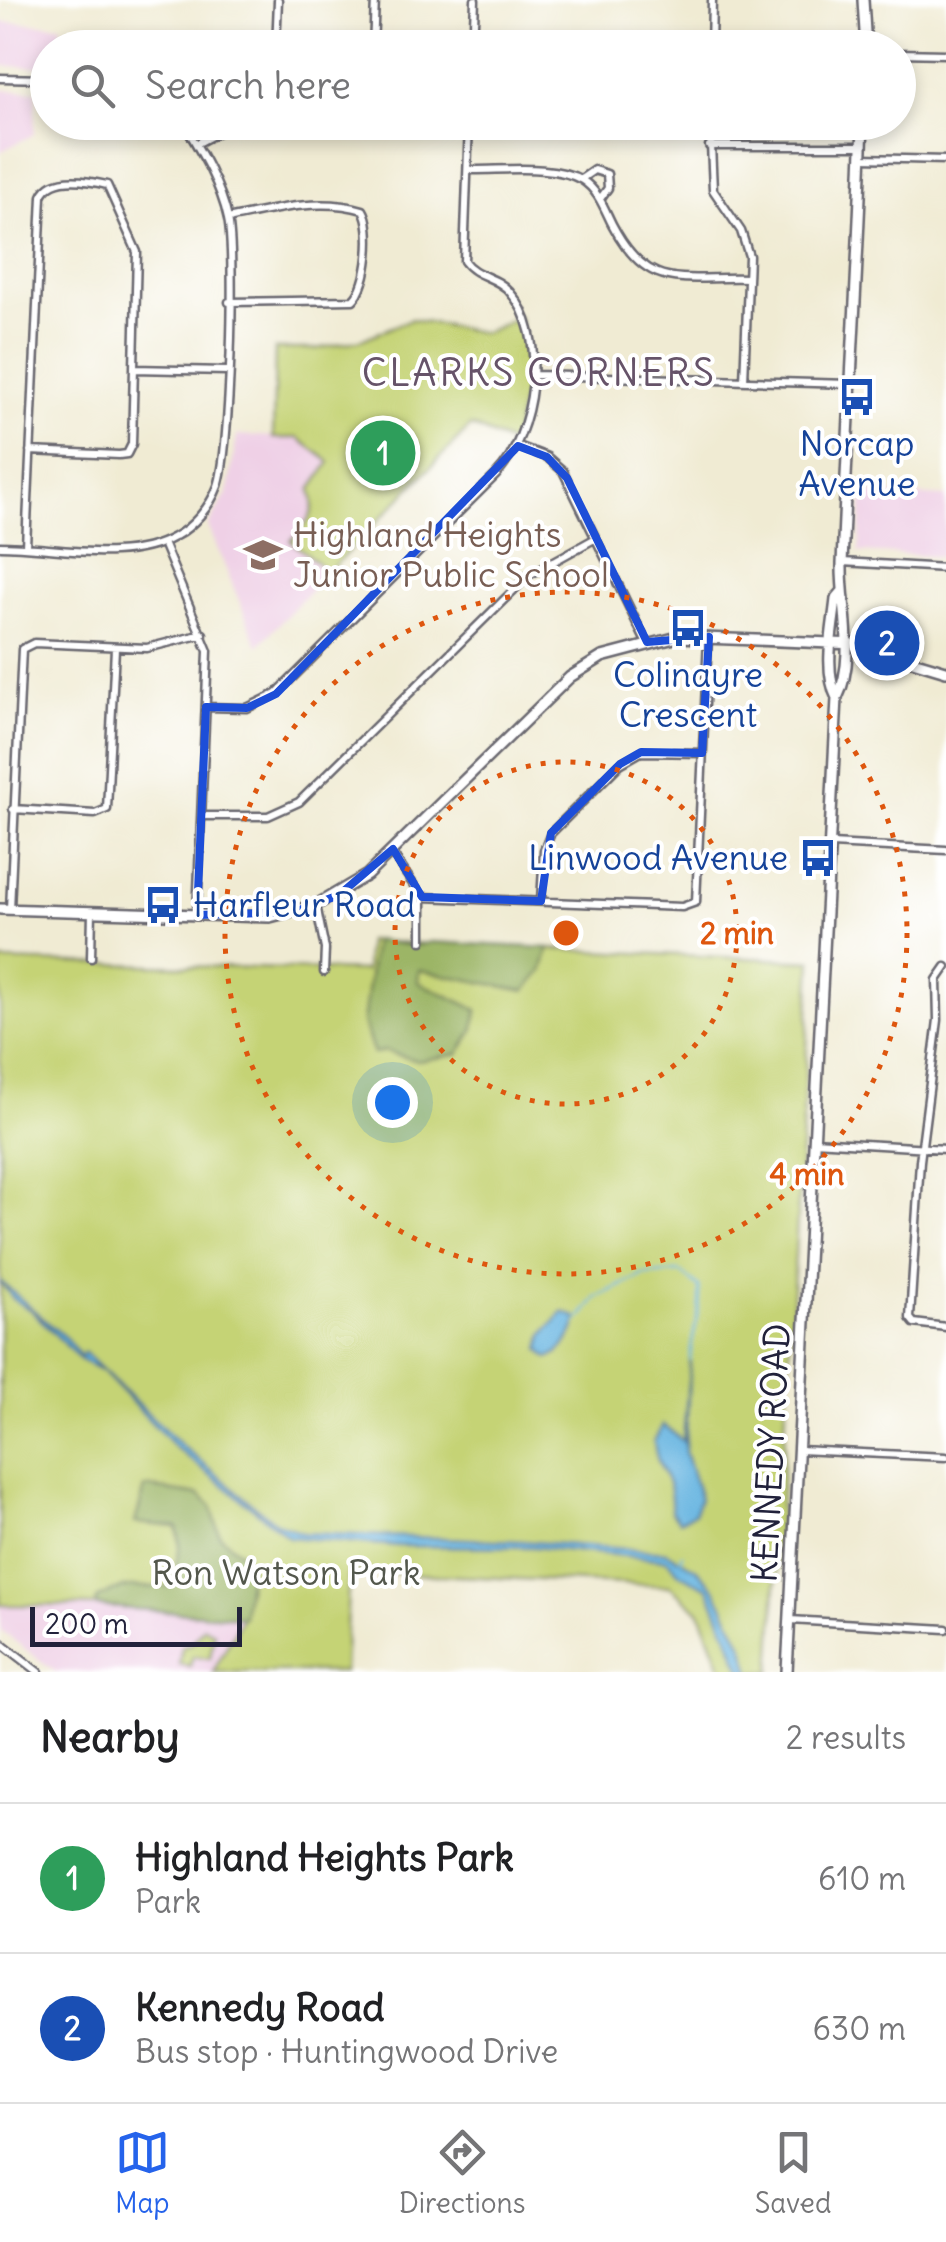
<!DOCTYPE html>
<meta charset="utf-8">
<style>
:root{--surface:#fff;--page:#f2f2f2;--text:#202124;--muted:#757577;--line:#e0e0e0;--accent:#2563eb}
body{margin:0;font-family:Delius,sans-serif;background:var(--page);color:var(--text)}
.scale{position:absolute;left:30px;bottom:25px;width:212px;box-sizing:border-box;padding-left:10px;border:5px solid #22223b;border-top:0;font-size:28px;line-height:35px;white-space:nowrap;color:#22223b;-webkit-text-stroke:8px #fff;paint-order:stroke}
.you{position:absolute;left:392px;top:1102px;width:35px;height:35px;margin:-25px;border:8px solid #fff;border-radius:50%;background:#1a73e8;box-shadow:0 0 0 15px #1a73e833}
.badge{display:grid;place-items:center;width:65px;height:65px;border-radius:50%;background:var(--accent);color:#fff;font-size:32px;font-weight:700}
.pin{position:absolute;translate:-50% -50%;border:5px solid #fff;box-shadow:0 2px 10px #0006}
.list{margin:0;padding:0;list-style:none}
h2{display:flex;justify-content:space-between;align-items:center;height:130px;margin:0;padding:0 40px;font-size:42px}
h2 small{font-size:32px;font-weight:400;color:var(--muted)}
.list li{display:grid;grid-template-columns:65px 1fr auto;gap:30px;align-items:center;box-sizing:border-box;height:150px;padding:0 40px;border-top:2px solid var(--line)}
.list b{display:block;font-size:38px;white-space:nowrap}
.list p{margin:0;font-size:32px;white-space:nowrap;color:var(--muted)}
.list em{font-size:32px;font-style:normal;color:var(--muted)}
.icon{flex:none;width:55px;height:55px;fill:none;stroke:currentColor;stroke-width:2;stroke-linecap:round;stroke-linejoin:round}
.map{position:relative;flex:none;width:946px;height:1672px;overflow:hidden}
.search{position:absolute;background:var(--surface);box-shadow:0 5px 15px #0003;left:30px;right:30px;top:30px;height:110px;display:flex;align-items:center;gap:25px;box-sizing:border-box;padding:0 35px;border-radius:55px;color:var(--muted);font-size:38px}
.sheet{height:430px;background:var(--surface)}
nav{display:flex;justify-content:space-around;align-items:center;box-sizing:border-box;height:140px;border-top:2px solid var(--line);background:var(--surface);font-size:28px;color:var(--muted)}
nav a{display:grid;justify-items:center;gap:5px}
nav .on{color:var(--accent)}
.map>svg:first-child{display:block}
.built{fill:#efd0e6}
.green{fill:#c5d374;stroke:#747a58;stroke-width:2.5}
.forest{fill:#9cb566;stroke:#5f6c50;stroke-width:2.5}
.water{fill:#67b5e1;stroke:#446c8e;stroke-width:2.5}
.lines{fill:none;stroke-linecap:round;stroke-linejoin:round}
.stream{stroke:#67b5e1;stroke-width:2.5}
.street-casing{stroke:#6a6870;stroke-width:11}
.secondary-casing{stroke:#6a6870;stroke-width:14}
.street{stroke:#fff;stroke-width:6}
.secondary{stroke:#fff;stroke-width:9}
.marked{fill:none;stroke:#1d4ed8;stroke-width:8;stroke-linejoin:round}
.ring{fill:none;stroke:#de560e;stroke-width:5;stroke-dasharray:5 10}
.labels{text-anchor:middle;stroke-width:8;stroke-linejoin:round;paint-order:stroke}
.transit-label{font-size:35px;fill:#164399;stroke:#fff}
.education-label{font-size:35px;fill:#785e54;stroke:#fff;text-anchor:start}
.street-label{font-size:35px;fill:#22223b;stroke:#fff}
.park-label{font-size:35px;fill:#53574c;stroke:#fff}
.neighbourhood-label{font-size:38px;letter-spacing:2.5px;fill:#665369;stroke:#fff}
.centre{fill:#de560e;stroke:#fff;stroke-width:5}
.ring-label{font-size:30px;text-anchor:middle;font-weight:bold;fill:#de560e;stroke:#fff;stroke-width:8;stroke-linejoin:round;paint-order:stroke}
</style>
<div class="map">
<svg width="946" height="1672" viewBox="0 0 946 1672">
<rect width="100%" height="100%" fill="#fff"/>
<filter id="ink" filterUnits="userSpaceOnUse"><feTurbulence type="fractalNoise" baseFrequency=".01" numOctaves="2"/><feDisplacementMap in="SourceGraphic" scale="20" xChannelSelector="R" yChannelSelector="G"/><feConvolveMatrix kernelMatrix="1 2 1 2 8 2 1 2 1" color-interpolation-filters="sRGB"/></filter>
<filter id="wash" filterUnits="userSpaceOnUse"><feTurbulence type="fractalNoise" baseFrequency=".0048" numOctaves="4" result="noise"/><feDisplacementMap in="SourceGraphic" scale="40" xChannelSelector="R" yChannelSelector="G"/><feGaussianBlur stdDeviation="2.25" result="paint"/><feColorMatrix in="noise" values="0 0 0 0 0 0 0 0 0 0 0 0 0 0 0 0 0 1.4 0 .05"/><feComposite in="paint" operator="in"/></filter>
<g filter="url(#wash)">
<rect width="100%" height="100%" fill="#f0ebd3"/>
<path class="built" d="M0,22L61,25L60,47L48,48L47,67L0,66Z
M0,90L36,91L34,134L0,152Z
M237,435L298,438L330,462L325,505L291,541L328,572L258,646L208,526L228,492Z
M863,492L946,497V557L859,552Z
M0,1605L96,1606L243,1617L213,1672H56L1,1631Z"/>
<path class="green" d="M519,317L528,376L512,444L471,426L328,572L291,541C306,525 319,512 311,490L330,462L298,438H273L275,349H316L361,340L411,319L484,333Z
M367,941L812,961L771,1672H723L700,1612L670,1586L349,1571L344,1672H213L242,1617L96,1606L0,1605V961L365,971Z
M204,1627L214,1633L210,1658L193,1656L190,1666L179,1664L182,1646L191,1644Z"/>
<path class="forest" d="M374,940L414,946L431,942L549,948L542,972L525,991L419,970L418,982L478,1010L473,1032L458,1054L418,1061L385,1051L374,1054L363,1022Z
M145,1487L200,1495L211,1505L220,1536L243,1554L250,1566L243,1617L96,1606L97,1599C130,1580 138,1590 171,1586L180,1545L177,1527L135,1523Z"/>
<path class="water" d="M0,1281L67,1339L81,1357L84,1352L180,1444L256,1507L277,1523L302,1533L522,1541L667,1552L698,1570L715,1589L744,1647L751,1672H743L708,1588L680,1574L667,1560L533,1547L398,1546L289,1537L176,1448L101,1370L80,1360L32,1311L14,1300Z
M563,1312L576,1317C579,1330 561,1355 548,1358L540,1350L543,1335Z
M690,1360L685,1452L700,1499L694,1513L680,1521L671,1512C674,1476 656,1472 654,1441L663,1425L683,1441Z"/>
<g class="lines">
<path class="stream" d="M578,1321L597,1297L643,1275L680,1272L699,1287C702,1315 691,1333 690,1360
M680,1562L682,1554"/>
</g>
</g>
<g filter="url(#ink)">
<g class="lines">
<g class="street-casing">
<path id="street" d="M276,48L278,0
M373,48L375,0
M473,48L475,0
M711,48L712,0
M806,48L817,40L824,48
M898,53L946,54
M0,78L48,79
M710,122L713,190L741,231L749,256L744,381
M196,144L238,122
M709,146H862
M862,158L946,160
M468,170C500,171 554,163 582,180C598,190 604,208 612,224C648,293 680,276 748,278
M581,179L594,170L607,174L608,188L600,199
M228,219C271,210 320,197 363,210C374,227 369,286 353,300L229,302
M134,369L227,371
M536,375L850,384
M518,446L547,457L563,471L646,642
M163,543L208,651L197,915
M0,546C54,546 125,565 174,537C193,527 210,507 218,486C230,454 236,255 228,219C221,185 201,152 183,122
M26,546L42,196C51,174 86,180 107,185L137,252L132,444L127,454L119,455L30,451
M842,562L946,568
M206,707L247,708L276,694L496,475C535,435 550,335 509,291C496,276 475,277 464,261L469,122
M13,809L95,814L107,809L115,648
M201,816H268L299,802L529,575L596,538
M831,844L946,850
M391,852L422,897V941
M422,897L682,907L696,902L708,638
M541,901L544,850L551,833L620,764L641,752L702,753
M316,905L325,949L324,972
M10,909L22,649L34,643L147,648L203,634
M91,958L92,911
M946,967L937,980L938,1020L920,1161L910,1318L914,1323L946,1327
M814,1141L946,1149
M799,1450L946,1457
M790,1620L946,1629
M0,1642L39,1672"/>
</g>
<g class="secondary-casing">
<path id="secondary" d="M863,0L866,48
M837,698C823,670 833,629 836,599L842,592
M0,909L270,917L316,905L367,875L570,677L602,657L678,637L856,644L946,671
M787,1672L837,698C857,658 841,605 842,564C848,417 858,270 863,122"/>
</g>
<use href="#street" class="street"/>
<use href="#secondary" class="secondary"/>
</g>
</g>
<path class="marked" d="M518,446L547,457L567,478L647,642L709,637L702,753L641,752L620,764L551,833L541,901L422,897L393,849L339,895L294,912L197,915L206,707L247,708L276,694Z"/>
<g class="ring">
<circle cx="566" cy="933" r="171"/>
<circle cx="566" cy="933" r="341"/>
</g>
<defs>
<g id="bus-bare" transform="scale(3)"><path d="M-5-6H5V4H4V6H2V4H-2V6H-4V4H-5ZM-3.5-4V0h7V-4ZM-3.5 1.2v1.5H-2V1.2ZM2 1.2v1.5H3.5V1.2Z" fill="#1a4fb4" stroke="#fff" stroke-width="2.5" paint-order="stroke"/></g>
<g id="school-bare" transform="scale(3)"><path d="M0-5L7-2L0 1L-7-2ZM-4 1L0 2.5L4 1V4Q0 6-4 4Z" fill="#8d6e63" stroke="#fff" stroke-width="2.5" paint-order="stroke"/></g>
</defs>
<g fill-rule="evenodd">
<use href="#bus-bare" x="857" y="397"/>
<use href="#school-bare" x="263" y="555"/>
<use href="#bus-bare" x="688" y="628"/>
<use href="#bus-bare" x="818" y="858"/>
<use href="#bus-bare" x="163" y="905"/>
</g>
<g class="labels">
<g class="transit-label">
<text x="857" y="456">Norcap<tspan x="857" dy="40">Avenue</tspan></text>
<text x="688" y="687">Colinayre<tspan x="688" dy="40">Crescent</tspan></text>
<text x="788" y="870" text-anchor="end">Linwood Avenue</text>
<text x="193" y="917" text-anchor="start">Harfleur Road</text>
</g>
<g class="education-label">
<text x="293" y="547">Highland Heights<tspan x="293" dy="40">Junior Public School</tspan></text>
</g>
<g class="street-label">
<text transform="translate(771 1453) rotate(-87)" y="12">KENNEDY ROAD</text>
</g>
<g class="park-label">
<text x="286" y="1585">Ron Watson Park</text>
</g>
<g class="neighbourhood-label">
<text x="539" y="386">CLARKS CORNERS</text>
</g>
</g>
<circle cx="566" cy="933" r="15" class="centre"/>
<g class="ring-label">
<text x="737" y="944">2 min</text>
<text x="807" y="1185">4 min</text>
</g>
</svg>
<div class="scale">200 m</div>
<div class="you"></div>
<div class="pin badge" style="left:383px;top:453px;background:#2e9e5b">1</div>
<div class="pin badge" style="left:887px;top:643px;background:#1a4fb4">2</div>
<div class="search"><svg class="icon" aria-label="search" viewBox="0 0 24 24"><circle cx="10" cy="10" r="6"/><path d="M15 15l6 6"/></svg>Search here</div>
</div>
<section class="sheet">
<h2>Nearby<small>2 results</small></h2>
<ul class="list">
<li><span class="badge" style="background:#2e9e5b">1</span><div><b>Highland Heights Park</b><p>Park</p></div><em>610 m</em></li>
<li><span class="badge" style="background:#1a4fb4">2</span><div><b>Kennedy Road</b><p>Bus stop · Huntingwood Drive</p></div><em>630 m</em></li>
</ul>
</section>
<nav>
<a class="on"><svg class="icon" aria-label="map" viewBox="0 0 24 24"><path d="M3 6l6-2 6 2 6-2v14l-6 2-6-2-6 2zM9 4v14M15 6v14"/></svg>Map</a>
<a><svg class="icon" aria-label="directions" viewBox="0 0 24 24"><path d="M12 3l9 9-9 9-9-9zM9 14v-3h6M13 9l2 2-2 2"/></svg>Directions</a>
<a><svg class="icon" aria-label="saved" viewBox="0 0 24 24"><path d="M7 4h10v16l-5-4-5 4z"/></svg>Saved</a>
</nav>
